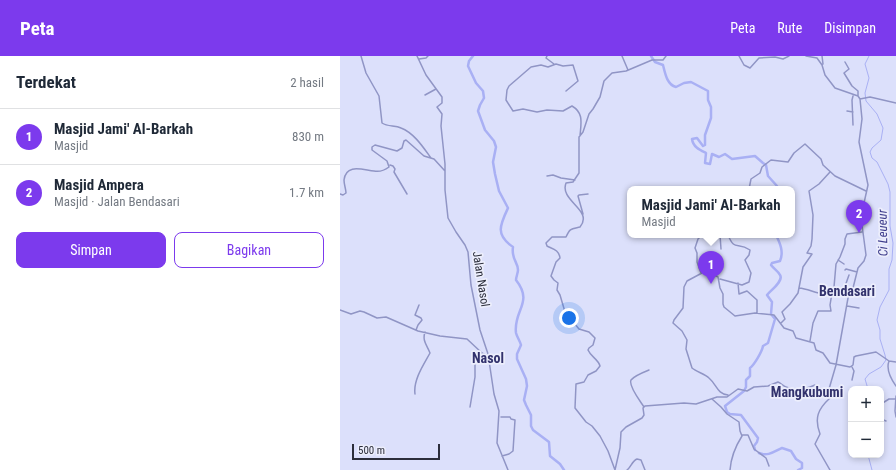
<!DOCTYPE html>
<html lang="id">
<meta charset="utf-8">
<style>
:root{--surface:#fff;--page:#f2f2f3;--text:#1f2937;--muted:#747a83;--line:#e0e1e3;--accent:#7c3aed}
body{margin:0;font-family:"Roboto Condensed",sans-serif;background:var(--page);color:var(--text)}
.controls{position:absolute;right:12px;bottom:12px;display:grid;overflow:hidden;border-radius:8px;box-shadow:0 2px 6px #0003}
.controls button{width:36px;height:36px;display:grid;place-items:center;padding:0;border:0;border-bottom:1px solid var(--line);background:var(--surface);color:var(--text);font:20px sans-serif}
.scale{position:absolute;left:12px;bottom:10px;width:88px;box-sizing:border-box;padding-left:4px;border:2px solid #2c2e3b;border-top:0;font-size:11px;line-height:14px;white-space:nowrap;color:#2c2e3b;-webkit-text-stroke:3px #eceefc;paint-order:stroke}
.you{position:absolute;left:229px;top:262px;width:14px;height:14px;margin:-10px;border:3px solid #fff;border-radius:50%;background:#1a73e8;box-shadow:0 0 0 6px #1a73e833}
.badge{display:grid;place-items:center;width:26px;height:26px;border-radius:50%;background:var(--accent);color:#fff;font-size:13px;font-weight:700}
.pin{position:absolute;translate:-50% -33px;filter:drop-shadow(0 1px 2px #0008)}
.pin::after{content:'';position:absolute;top:21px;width:14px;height:12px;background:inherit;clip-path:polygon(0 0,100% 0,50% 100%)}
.popup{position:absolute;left:287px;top:130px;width:168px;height:52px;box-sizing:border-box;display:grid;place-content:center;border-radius:8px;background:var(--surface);filter:drop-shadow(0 1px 3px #0005);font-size:13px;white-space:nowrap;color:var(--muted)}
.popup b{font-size:15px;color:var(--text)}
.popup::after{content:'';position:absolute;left:50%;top:100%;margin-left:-8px;border:8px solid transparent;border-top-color:var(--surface)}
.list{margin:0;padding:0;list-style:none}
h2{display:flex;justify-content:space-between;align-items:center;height:52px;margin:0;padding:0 16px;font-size:17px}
h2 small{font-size:13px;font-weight:400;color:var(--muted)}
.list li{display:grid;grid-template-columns:26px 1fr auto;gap:12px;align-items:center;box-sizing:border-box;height:56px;padding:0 16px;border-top:1px solid var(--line)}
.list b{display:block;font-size:15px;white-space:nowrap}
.list p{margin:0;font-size:13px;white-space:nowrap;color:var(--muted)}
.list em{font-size:13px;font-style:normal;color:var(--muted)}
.actions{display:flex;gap:8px;padding:12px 16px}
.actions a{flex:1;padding:9px 0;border:1px solid var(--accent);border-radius:8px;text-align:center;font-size:14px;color:var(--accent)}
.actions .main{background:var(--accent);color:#fff}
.map{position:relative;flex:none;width:556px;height:414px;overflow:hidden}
header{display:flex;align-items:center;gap:24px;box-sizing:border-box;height:56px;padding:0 20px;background:var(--accent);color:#fff}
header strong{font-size:19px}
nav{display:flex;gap:22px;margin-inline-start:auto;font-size:14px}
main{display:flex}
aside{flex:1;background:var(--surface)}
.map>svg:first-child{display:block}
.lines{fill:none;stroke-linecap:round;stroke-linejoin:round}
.stream{stroke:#a9b0f4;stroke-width:1}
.river{stroke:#a9b0f4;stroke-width:2.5}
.minor{stroke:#9095c5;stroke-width:1.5}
.labels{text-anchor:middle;stroke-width:3.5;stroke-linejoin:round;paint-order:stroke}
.street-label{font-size:12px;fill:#2c2e3b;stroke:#eceefc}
.water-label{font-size:13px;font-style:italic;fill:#3e3d8c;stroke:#eceefc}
.quarter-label{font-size:14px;font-weight:bold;fill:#32326d;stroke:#eceefc}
</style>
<header>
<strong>Peta</strong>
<nav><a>Peta</a><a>Rute</a><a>Disimpan</a></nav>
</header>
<main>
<aside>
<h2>Terdekat<small>2 hasil</small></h2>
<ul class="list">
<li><span class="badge">1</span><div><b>Masjid Jami' Al-Barkah</b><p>Masjid</p></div><em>830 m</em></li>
<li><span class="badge">2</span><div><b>Masjid Ampera</b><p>Masjid · Jalan Bendasari</p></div><em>1.7 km</em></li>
</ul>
<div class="actions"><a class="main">Simpan</a><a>Bagikan</a></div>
</aside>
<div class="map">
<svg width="556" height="414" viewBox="0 0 556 414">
<rect width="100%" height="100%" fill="#dce0fb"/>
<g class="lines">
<path class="stream" d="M528,333L525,323L529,318L541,311L546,304L545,299L540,283V274L537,264L540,251L549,234V213L552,204L553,187L550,170V136L548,128L537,106L532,102L530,96L532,92L541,84L543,72L537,58L526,45L525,37L529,22L525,8L529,0
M528,399L532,414"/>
<path class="river" d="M133,0L129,5L128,10L136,27L143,35L144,42L140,49L138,55L145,74L154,85L156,91L153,106L155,118L159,135L168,152C160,169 155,179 173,191C171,203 178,206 178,214C178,217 176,221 176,224C194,247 173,254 176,277C177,281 180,285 181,289L177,298V303L186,323L187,330L184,344L186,349L191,359V370L193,374L209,386L210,400L220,408L224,414
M311,0L315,6L323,9C325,17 327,29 336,31L344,27L351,26L368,35V44L371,51V62L365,79V89L363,90L357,82L352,83C353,91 360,94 366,97L365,107L370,108L372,98L379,101L385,98L392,103L415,100L423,107L426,109L428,120L437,130V133
M415,394L414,390L417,386L418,382L401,359L390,358L387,356L385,350L404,335L406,331V324L410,320V312C414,309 422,296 423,290L428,287L435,263L431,258L432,246L427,239C431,234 444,225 440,219C438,215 434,213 431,209L432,207L440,205C444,196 440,187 436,179
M419,397C428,401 435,395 442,392L451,395L456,403L462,407V412L458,414"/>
<path class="minor" d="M21,0L26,17L39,40L42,67C48,71 55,69 61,72C74,77 83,91 91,102
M77,0L86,19L102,41V47L97,51L102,58L101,70L105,108V134L108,162L116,176L125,189L128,196L131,229L140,274L148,298L154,338L159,355L157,387L168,414
M207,0L206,2L214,8
M282,0L288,14
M399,0L404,9L410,12L419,2L435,1L443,3L449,0
M482,0L483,8
M79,3L86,2L88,0
M505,6L509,13L504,17L512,30L518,35V40
M226,35L238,25L233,9L223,10L216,8L208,11L201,9L191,11L169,30L167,34L166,44L173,55L183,53L197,56L207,54L223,55L232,50C244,57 241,67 240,80
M85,39L96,33
M520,43L530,41L556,47
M507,55L513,56
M513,69L512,44L513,40
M50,109L53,110L55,113L54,116L67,138
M207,120L213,119L221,122L235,124
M409,133L411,123L420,117L422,111L431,104L448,106L454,97L465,88L481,103L483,109L495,120L526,135
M0,138L3,139L6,137C6,133 4,129 4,124C6,107 23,114 34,115C39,116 45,114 49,111L47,105L32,94V91L35,89L57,95L62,92L64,85L66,84L84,100L94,103L105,115
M243,158L238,140L239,139L248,138
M380,179L381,193
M498,204L504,208
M505,214L506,213L517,216
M361,217L357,206V197L355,192L358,183L362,179
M380,223L402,229L409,226L411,217L405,204L409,199L410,194C397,185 395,196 388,179
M398,227L399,238L407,235L417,244V257
M459,232C473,233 484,244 496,232L503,233L511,237
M497,232L494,231L496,208L500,201L505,188V183L507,178L522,176
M504,233L509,219
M507,250L519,252
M0,254L11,258L20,255L24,256L37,262L46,261L78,275L100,280L127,283L142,297L149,301
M441,267L445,263L442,256L450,248L458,237L463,211L472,198L467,197L471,190L472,183L473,159L469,135L479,128L490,116
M76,274L78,269L82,264L81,262L75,259L79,249
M470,285L473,267L478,255H491L490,249L492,237
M549,305C546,313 551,323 556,330
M512,324L514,315L512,311
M489,334L490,342C478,353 474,362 480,378L475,388L490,414
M75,338C73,324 84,308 90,297C87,289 82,285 85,276
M388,339C377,338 377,329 369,322C365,318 357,316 352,312L346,293L347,284L342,275L333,267L334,264L343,252L344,231L347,225L362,217H371L378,221L380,232L383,238V248L384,251L395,260L415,257L434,259L444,272L453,275L456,282L474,287L476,294L483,297L490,307L510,311L513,309L514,301L516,300L536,296L549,305L556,306
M556,340L555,355L556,361
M372,343L381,351L387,358L399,366L400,375L402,380C395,391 391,401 390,414
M541,348L549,343H556
M130,351L135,321V302L142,297
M304,351C301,346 288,330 291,324C294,320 304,316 309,314
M161,361H170L171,363L175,364L173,395L169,398L162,400
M541,363L546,365
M402,379H408L414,393L426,402L429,410
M275,414L280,392L281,376L286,371L302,362L304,359L303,352L305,350L344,347L356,348L377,341H387L398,333L407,335L414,331L428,330L438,326C441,327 443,330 446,331C456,336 466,333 475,329L484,335H487L489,333L496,309L508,242L513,232L518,212L524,205L526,199L522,169V156L528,129L519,86L522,63L520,43L518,40L495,32L485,19L482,9L477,2L466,0
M275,414L268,395L260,380L252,370L246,366L235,352L236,328L244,326L248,319L256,315L260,310C258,303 251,301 248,294L249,292L253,289L255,282L249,276L239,273L225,256L220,239L217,234L218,227L214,224L211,220L216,206L220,202C219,194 213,193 207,190L206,187L212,181H226C230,172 231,173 240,171C254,154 219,145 226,127L233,126L239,117V81L243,76L249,58L253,53L260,41L264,25L272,17L286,15L312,4H323L326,0
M287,414C291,411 292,405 297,403L301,404L305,414"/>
</g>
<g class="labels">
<g class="street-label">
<text transform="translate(141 223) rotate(81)" y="4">Jalan Nasol</text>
</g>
<g class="water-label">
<text transform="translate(542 177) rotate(-91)" y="5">Ci Leueur</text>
</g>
<g class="quarter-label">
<text x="507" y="240">Bendasari</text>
<text x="148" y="307">Nasol</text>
<text x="467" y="341">Mangkubumi</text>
</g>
</g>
</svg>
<div class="controls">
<button>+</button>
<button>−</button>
</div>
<div class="scale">500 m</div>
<div class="you"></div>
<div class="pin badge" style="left:371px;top:228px">1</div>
<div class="popup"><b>Masjid Jami' Al-Barkah</b>Masjid</div>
<div class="pin badge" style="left:519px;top:177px">2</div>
</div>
</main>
